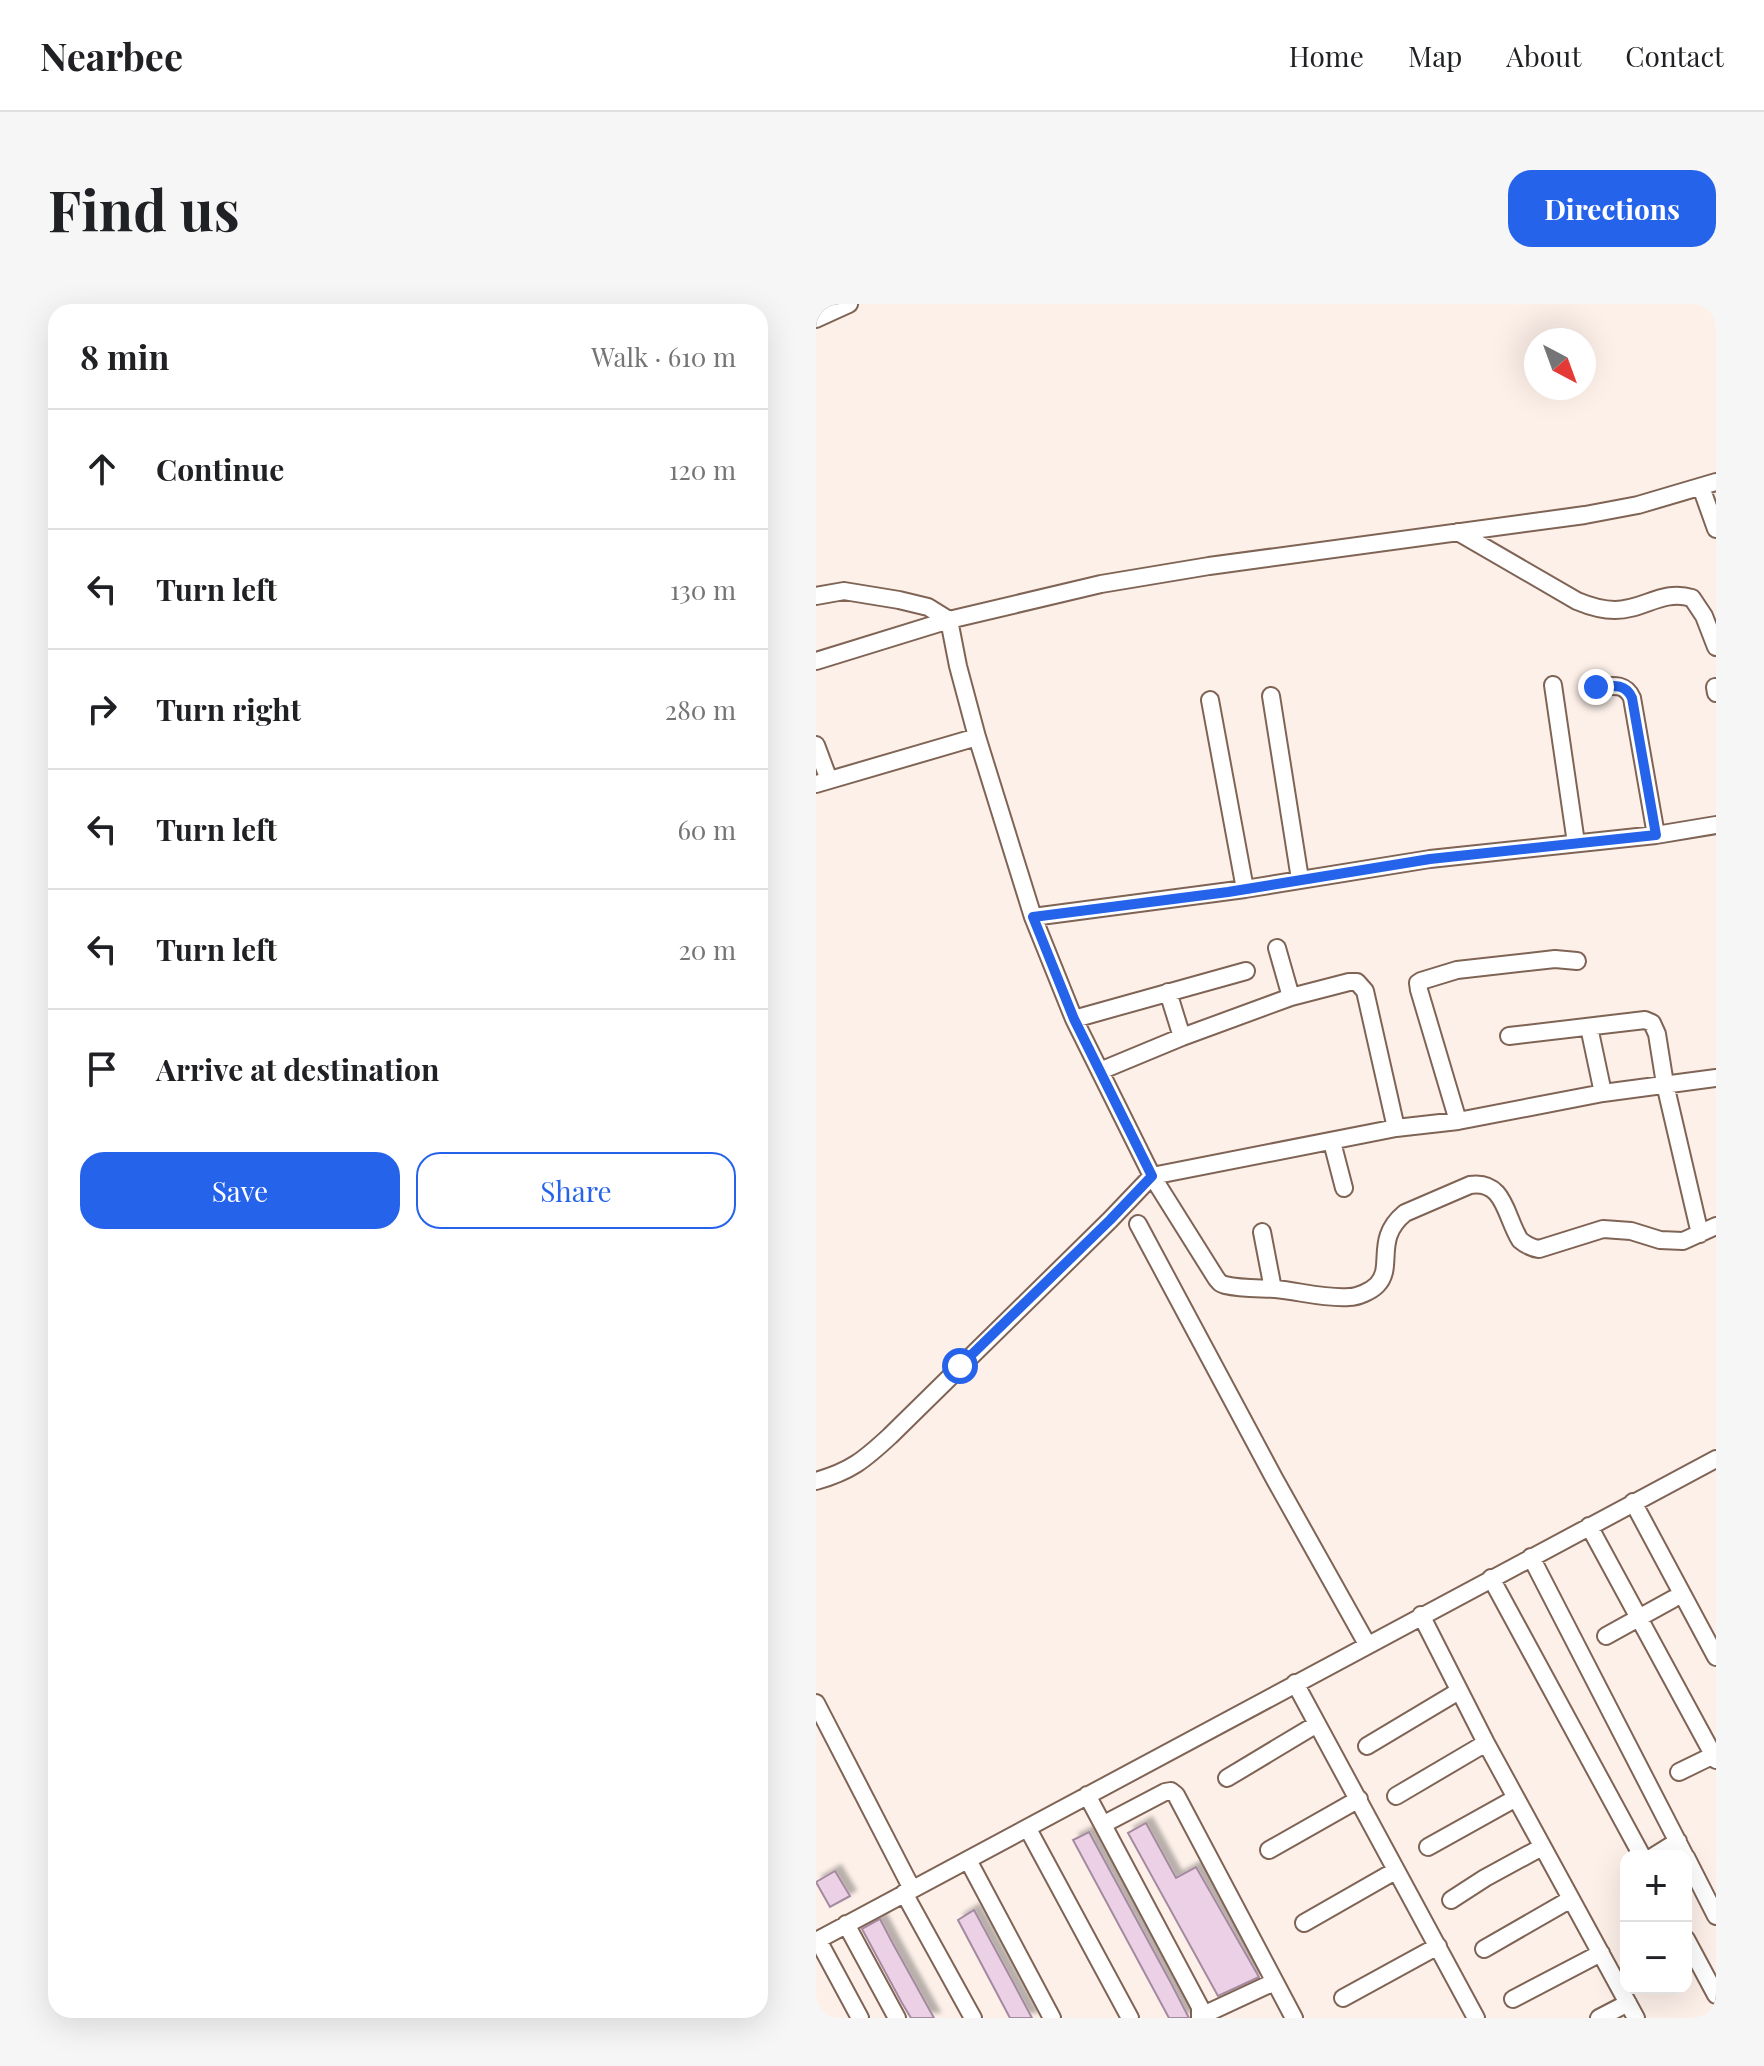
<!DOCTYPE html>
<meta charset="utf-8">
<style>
:root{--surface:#fff;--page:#f6f6f6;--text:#202124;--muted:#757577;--line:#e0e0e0;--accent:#2563eb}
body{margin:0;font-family:"Playfair Display",serif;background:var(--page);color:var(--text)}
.controls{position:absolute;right:24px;bottom:24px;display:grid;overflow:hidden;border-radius:16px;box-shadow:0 8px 32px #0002}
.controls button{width:72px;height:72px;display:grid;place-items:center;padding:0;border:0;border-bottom:2px solid var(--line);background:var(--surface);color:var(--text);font:40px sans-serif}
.compass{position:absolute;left:708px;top:24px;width:72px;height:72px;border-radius:50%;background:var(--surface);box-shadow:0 8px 32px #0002;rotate:139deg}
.stop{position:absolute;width:24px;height:24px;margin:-18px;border:6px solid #2563eb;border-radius:50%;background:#fff}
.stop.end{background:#2563eb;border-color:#fff;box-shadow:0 2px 8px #0008}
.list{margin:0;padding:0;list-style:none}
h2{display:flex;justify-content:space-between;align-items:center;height:104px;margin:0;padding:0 32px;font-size:34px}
h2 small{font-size:26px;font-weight:400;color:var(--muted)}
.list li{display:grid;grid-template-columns:52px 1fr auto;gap:24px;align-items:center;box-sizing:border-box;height:120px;padding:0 32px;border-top:2px solid var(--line)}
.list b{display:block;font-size:30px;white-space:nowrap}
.list em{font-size:26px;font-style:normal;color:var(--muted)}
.actions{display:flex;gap:16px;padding:24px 32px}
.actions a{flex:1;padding:18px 0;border:2px solid var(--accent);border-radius:24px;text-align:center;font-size:28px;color:var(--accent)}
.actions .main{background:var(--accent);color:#fff}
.icon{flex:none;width:44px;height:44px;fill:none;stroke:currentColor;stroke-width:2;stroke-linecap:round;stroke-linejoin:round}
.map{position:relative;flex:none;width:900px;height:1714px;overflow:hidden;border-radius:24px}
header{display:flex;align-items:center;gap:48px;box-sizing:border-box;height:112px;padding:0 40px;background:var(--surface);border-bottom:2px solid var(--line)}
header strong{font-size:38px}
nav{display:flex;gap:44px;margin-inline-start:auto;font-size:28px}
.intro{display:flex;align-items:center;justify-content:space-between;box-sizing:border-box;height:192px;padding:0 48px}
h1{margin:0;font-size:56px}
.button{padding:20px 36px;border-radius:24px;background:var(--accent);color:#fff;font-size:28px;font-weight:700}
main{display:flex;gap:48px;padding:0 48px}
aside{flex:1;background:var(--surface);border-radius:24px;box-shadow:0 8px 32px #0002}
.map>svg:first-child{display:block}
.building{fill:#ecd1e6;stroke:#a48a9f;stroke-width:2;filter:url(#shadow)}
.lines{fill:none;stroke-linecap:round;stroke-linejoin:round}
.minor-casing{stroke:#7f6455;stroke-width:20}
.minor{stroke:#fff;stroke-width:16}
.route{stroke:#2563eb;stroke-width:10}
</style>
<header>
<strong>Nearbee</strong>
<nav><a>Home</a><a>Map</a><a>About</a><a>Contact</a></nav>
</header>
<div class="intro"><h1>Find us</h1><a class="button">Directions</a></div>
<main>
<aside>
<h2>8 min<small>Walk · 610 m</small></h2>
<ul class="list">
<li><svg class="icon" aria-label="ahead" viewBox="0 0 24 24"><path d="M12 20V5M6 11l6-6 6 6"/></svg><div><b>Continue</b></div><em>120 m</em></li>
<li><svg class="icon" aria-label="left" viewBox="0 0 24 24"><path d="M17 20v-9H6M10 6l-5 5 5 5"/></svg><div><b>Turn left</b></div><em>130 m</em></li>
<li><svg class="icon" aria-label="right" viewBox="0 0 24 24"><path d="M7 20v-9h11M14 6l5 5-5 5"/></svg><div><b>Turn right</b></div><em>280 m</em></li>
<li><svg class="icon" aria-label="left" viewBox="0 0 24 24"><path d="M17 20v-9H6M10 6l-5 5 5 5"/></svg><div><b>Turn left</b></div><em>60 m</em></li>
<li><svg class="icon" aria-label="left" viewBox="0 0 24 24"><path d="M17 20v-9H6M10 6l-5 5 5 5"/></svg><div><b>Turn left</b></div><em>20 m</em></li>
<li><svg class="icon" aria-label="arrive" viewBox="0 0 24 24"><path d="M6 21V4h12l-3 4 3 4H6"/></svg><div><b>Arrive at destination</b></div></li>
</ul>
<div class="actions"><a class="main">Save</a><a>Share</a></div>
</aside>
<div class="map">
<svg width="900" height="1714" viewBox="0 0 900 1714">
<defs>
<filter id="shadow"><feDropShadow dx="6" dy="-6" stdDeviation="2" flood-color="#0004"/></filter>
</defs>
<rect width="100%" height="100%" fill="#fdf0e9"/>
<path class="building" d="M330,1519L360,1574L380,1563L443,1673L402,1692L312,1529Z
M273,1528L355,1679L373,1714H353L257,1536Z
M19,1567L34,1592L14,1603L0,1578Z
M158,1606L198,1680L216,1714H194L176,1680L142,1616Z
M64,1615L76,1638L118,1714H95L86,1699L46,1625Z"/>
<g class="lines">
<g class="minor-casing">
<path id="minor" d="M0,15L33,0
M885,183L900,225
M642,228L761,297C773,302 786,306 799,306C828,306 846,285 876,294L888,312L900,343
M0,292L28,287L83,296L112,303L133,316
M0,357L133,316
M737,381L760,539
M780,383C795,382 809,378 816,394L840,531
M899,383L900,389
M455,392L484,575
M161,433L217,613L258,715L336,872L400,974C404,979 403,979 409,981C426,985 443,984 459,985C482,987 510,995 533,993C542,993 555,987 561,981C579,963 557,935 589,909L654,881C689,876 689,912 704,936C710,941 715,944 723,945L787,925L815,927L844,936L867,937L900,922
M0,441L13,476
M0,480L161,433L142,362L133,316L285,280L393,262L769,211L822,201L900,178
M429,585L614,555L840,531L900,521
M217,613L429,585L394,396
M461,644L475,693
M352,688L366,733
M258,715L430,667
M773,723L787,789
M693,732L829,716L836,719L841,730L849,780L884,930
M284,767L366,733L475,693L533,678H541L549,687L580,824
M642,817L603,686L602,679L605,677L641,666L739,655L761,657
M516,838L528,884
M322,920L458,1174L551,1340
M446,928L457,985
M0,1177C35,1167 48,1156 74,1132L294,916L336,872L580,824L642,817L787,789L900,774
M817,1198L900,1353
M773,1222L900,1456
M715,1253L869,1552
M675,1274L826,1552
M605,1311L670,1439L820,1714
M790,1332L857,1295
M479,1379L660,1714
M0,1399L96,1585
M551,1442L643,1387
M863,1468L900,1450
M411,1474L501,1420
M271,1491L384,1703V1714
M580,1492L670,1439
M288,1520L349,1488L355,1487L360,1491L478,1714
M212,1525L314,1714
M612,1543L700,1494
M453,1546L543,1495
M838,1552L862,1537
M870,1553L900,1612
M152,1556L236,1714
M88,1589L157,1714
M635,1596L669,1574L726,1543
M488,1619L579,1567
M30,1620L81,1714
M870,1635L900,1691
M2,1636L44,1714
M0,1637L900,1155
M668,1645L755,1595
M527,1694L622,1642
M697,1695L785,1649
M385,1712L458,1678
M783,1714L812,1699"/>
</g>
<use href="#minor" class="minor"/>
</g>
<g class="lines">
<path class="route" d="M144,1062L294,916L336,872L258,715L217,613L412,588L614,555L840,531L816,394C809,378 795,382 780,383"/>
</g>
</svg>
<div class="controls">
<button>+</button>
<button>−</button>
</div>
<svg class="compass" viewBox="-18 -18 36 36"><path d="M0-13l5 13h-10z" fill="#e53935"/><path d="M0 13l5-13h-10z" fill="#757577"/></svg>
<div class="stop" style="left:144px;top:1062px"></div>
<div class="stop end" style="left:780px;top:383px"></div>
</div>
</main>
